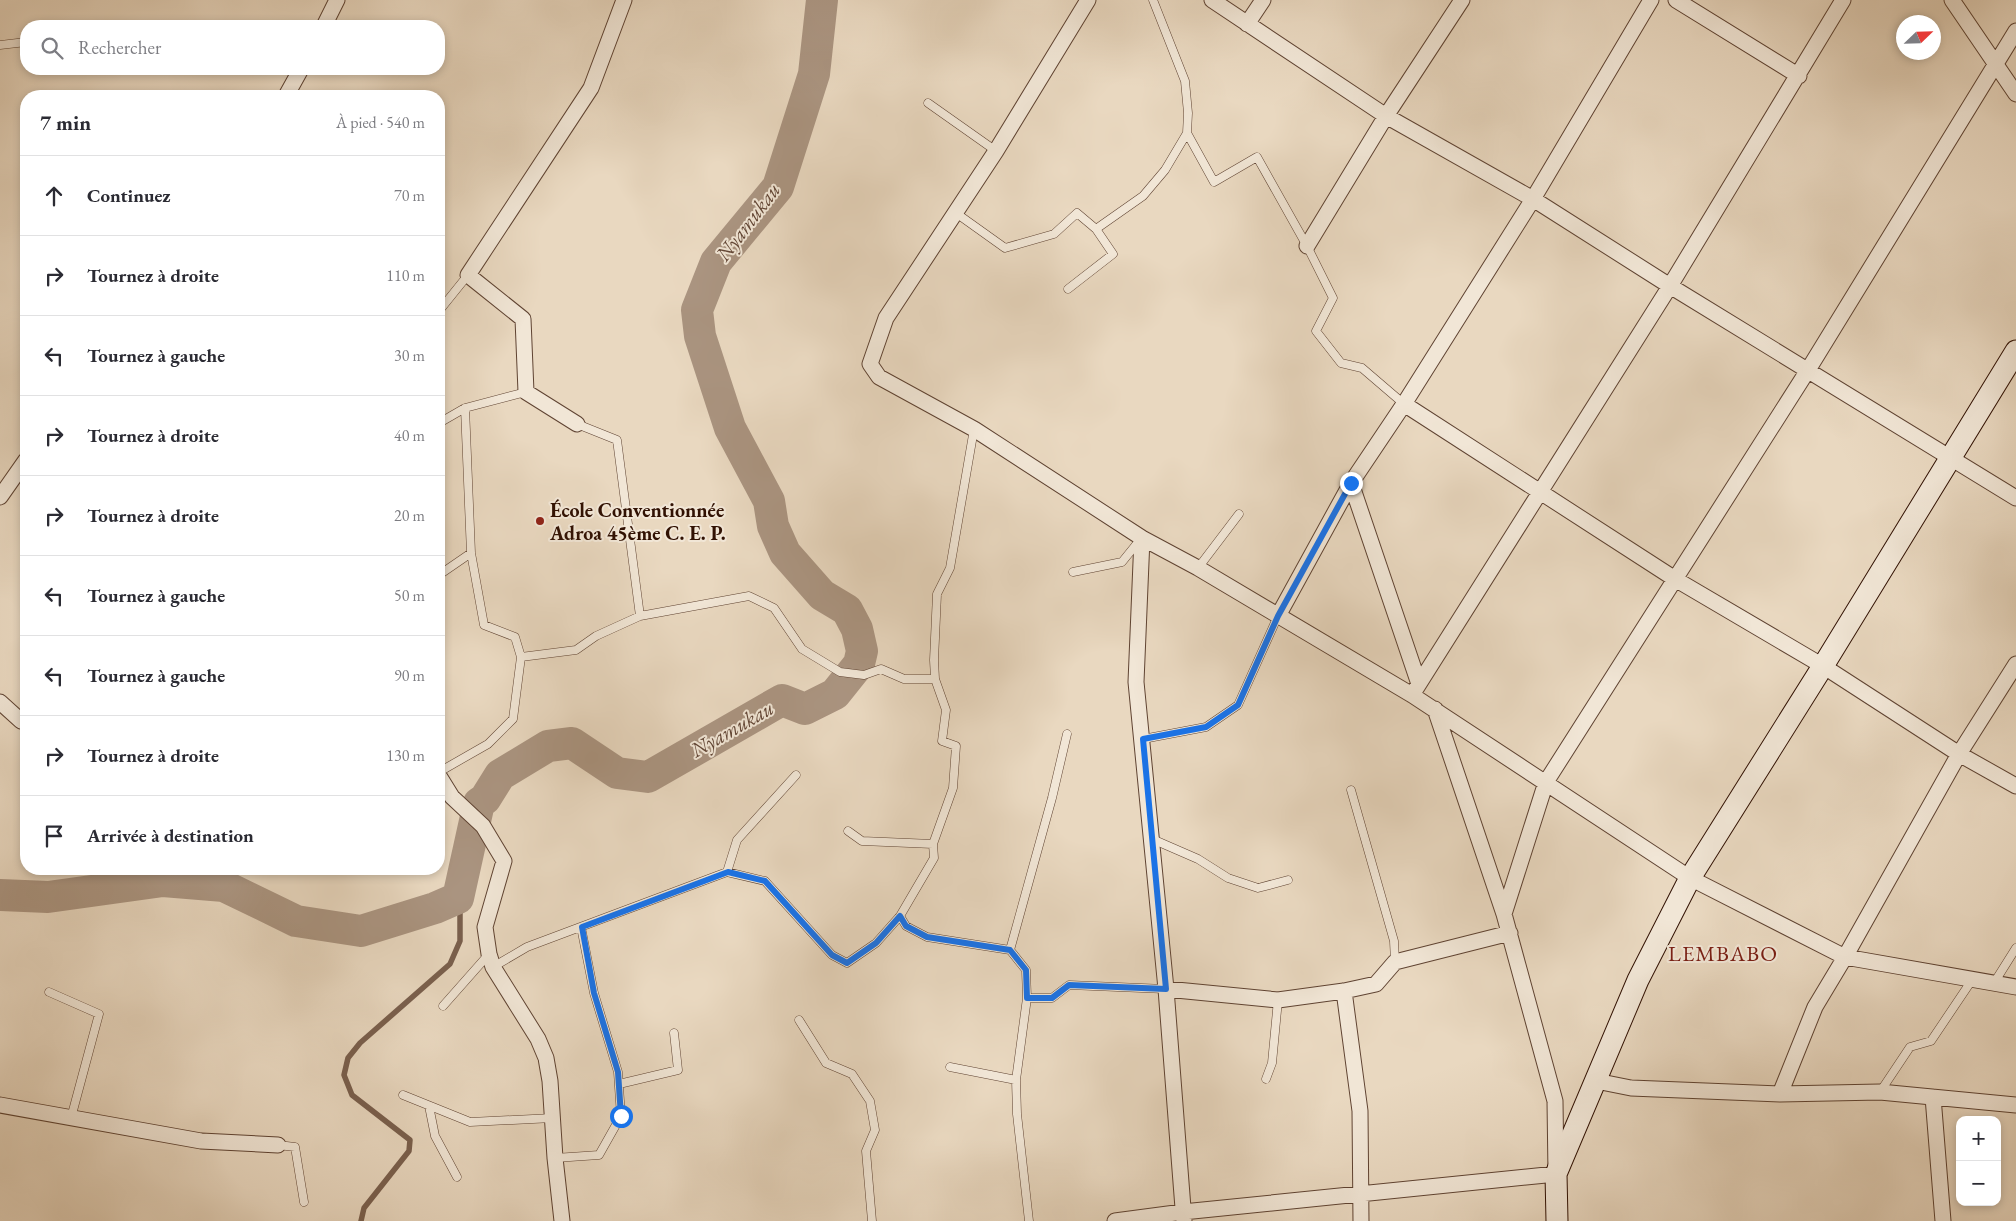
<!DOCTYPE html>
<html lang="fr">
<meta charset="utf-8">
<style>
:root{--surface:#fff;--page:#f2f2f3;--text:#2b2b33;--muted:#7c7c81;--line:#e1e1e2}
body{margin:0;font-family:"EB Garamond",serif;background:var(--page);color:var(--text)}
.controls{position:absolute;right:15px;bottom:15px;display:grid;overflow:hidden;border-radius:10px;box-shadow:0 2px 8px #0003}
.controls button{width:45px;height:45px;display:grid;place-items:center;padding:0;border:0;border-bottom:1px solid var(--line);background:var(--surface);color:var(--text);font:25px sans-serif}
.compass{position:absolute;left:1896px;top:15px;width:45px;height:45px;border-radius:50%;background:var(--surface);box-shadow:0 2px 8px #0003;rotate:67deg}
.stop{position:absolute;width:15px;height:15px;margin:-11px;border:4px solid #1a73e8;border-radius:50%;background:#fff}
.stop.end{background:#1a73e8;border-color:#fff;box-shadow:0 1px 5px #0008}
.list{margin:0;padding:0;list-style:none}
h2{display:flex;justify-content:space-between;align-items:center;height:65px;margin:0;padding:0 20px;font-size:21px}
h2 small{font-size:16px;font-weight:400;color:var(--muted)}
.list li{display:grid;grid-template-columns:32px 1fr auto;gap:15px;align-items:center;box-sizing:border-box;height:80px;padding:0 20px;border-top:1px solid var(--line)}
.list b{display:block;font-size:19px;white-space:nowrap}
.list em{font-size:16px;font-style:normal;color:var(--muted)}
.icon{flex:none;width:28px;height:28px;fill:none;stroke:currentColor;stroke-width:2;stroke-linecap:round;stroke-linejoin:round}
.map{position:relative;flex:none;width:2016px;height:1221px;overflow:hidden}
.search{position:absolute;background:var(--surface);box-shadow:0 2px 8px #0003;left:20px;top:20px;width:425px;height:55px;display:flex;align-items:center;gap:12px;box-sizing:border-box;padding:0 18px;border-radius:20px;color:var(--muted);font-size:19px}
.panel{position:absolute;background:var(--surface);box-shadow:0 2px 8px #0003;left:20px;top:90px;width:425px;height:785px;border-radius:20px}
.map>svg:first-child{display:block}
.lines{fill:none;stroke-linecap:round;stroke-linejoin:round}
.stream{stroke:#7a604e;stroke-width:5.5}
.river{stroke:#aa9480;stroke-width:32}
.lane-casing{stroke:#5f4332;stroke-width:9}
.street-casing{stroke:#5f4332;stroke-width:17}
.secondary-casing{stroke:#311103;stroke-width:23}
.lane{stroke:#f1e6d6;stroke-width:8}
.street{stroke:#f1e6d6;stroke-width:15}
.secondary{stroke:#f1e6d6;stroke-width:21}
.route{stroke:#1a73e8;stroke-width:6}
.poi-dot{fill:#8f2418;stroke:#f1e6d6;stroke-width:2}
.labels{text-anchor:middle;stroke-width:4;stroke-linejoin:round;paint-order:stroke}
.poi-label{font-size:20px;font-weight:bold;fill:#311103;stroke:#f1e6d6;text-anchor:start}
.water-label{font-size:21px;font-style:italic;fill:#614535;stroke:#f1e6d6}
.quarter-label{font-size:22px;letter-spacing:1px;fill:#7a1f14;stroke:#f1e6d6}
</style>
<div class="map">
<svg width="2016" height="1221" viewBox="0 0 2016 1221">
<rect width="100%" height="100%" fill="#e9d8c0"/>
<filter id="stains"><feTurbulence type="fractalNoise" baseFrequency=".004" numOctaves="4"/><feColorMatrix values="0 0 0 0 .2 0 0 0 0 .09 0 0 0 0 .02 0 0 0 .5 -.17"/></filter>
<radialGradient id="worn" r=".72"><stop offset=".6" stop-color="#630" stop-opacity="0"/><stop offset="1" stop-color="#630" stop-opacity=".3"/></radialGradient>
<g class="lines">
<path class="stream" d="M361,1221L364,1208L409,1151L410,1140L352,1095L344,1075L348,1058L360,1043L450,964L460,941V904L458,898"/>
<path class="river" d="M0,895L48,897L163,881L224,886L296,921L361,931L435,908L458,898L479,803L485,799L500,775L548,746L572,743L617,773L648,777L782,700L805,709L835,694L859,664L862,651L857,629L847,610L822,595L785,553L773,526L769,501L730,428L700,336L697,310L716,262L778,187L814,74L822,0"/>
<g class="lane-casing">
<path id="lane" d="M0,45L26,42
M928,103L996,151
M1187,133L1214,182L1257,157L1307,246L1333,298L1316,331L1341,363L1362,368L1404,404
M956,213L1005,248L1054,234L1077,213L1096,229
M1068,289L1113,254L1096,229L1143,196L1165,170L1187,133L1188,113L1185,81L1153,0
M439,311L468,275
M439,423L465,408L526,392
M577,424L617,440L640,616
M1198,568L1239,514
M1073,572L1122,562L1139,541
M439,575L471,553
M521,657L576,650L596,636L640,616L749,596L774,608L802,649L840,672L864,675L881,669L904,679H935
M1143,739L1206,727L1238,705L1278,616
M439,772L488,744L513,719L521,657L515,637L484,625L471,553L465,408
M1351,790L1394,941L1395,962
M848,831L862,841L933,844
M1152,839L1198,859L1228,878L1258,888L1288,880
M727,872L737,840L796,775
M900,916L906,926L927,937L1010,950L1026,970L1027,998L1016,1080L1017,1114L1029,1221
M1010,950L1052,798L1067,734
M493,967L527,947L727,872L765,881L832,955L847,963L876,943L900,916L934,858L933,844L953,788L956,746L942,741L946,710L935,679L934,660L937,594L950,568L974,429
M1994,983L2016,948
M49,992L99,1014L71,1118
M1027,998H1052L1069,985L1166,989
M443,1006L489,954
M799,1020L826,1063L852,1074L870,1101L875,1130L866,1151L872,1221
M950,1067L1016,1080
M1266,1079L1272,1063L1278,1000
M619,1084L678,1070L674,1033
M1880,1092L1910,1047L1931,1041L1972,980
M403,1095L470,1122L553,1118
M429,1106L435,1136L457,1177
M278,1145L295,1147L304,1202
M555,1158L599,1155L621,1116L618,1072L594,993L581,927"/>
</g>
<g class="street-casing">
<path id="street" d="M1088,0L996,151L886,318L870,364L879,377L974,429L1142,538L1198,568L1412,695L1690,878L1845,957L2016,987
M1212,0L1386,116L1533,199L1670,286L2016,498
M1676,0L1799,76
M1952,0L2016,94
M1247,24L1263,0
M324,26L337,0
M286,96L301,69
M1307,246L1386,116L1462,0
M1404,404L1675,579L1823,666L1959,754L2016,786
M577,424L526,392L523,319L468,275L591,88L624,0
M1351,483L1419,684
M0,497L26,460
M1142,538L1136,682L1166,989L1184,1221
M1278,616L1351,483L1404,404L1533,199L1651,0
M1412,695L1670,286L1843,0
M0,702L21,721L26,718
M439,776L452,797L483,826L504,861L485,927L489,954L493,967L538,1039L546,1058L550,1081L555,1158L562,1221
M1504,914L1546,782L1808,370L2016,31
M1166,989L1278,1000L1344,991L1376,984L1395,962L1510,933
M1344,991L1360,1111L1361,1221
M1596,1081L1631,1088L1780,1094L1880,1092L2016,1105
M1780,1094L1815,1007L1845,957L1959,754L2016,664
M1933,1097L1943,1221
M0,1105L201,1141L278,1145
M1115,1221L1183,1212L1556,1174L1555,1101L1504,914L1435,709"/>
</g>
<g class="secondary-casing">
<path id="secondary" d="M1557,1221L1556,1174L1638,980L1690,878L1823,666L2016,351"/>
</g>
<use href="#lane" class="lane"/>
<use href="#street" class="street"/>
<use href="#secondary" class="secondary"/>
</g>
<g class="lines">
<path class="route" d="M621,1116L618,1072L594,993L582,927L728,872L765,881L832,955L847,963L876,943L900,916L906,926L927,937L1010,950L1026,970L1027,998H1052L1069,985L1166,989L1143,739L1206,727L1238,705L1278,616L1351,483"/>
</g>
<circle class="poi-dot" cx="540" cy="521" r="5"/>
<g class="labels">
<g class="poi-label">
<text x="550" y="517">École Conventionnée<tspan x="550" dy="23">Adroa 45ème C. E. P.</tspan></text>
</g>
<g class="water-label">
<text transform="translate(748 222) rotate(-53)" y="7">Nyamukau</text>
<text transform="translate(732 729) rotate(-30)" y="7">Nyamukau</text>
</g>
<g class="quarter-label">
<text x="1723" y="961">LEMBABO</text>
</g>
</g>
<rect width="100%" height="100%" filter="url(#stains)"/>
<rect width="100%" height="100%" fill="url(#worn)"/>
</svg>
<div class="controls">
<button>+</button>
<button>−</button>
</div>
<svg class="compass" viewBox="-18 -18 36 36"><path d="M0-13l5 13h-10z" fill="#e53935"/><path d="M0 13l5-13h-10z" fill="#7c7c81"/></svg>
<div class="stop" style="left:621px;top:1116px"></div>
<div class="stop end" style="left:1351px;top:483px"></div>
<div class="search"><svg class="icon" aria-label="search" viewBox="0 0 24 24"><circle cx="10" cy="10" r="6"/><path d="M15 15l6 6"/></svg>Rechercher</div>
<section class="panel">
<h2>7 min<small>À pied · 540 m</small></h2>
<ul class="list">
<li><svg class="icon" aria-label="ahead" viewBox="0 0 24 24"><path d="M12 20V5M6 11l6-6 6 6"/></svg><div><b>Continuez</b></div><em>70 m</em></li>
<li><svg class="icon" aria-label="right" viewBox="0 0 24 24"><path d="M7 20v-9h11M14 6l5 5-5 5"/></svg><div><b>Tournez à droite</b></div><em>110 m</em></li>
<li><svg class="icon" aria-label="left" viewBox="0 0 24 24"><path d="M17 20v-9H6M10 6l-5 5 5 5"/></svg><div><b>Tournez à gauche</b></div><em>30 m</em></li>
<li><svg class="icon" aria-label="right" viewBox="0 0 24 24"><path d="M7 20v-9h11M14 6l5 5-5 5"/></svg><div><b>Tournez à droite</b></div><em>40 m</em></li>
<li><svg class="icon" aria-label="right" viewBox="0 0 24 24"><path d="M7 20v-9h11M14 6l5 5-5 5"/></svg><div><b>Tournez à droite</b></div><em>20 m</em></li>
<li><svg class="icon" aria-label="left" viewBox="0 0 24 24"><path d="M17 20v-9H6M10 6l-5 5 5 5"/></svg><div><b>Tournez à gauche</b></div><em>50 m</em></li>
<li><svg class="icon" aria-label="left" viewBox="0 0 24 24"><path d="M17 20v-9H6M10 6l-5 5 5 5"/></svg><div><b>Tournez à gauche</b></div><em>90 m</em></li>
<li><svg class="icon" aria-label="right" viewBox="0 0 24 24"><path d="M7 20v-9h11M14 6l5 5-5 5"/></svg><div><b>Tournez à droite</b></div><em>130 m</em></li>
<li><svg class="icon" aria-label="arrive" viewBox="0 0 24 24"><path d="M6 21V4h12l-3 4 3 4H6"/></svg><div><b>Arrivée à destination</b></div></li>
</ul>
</section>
</div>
